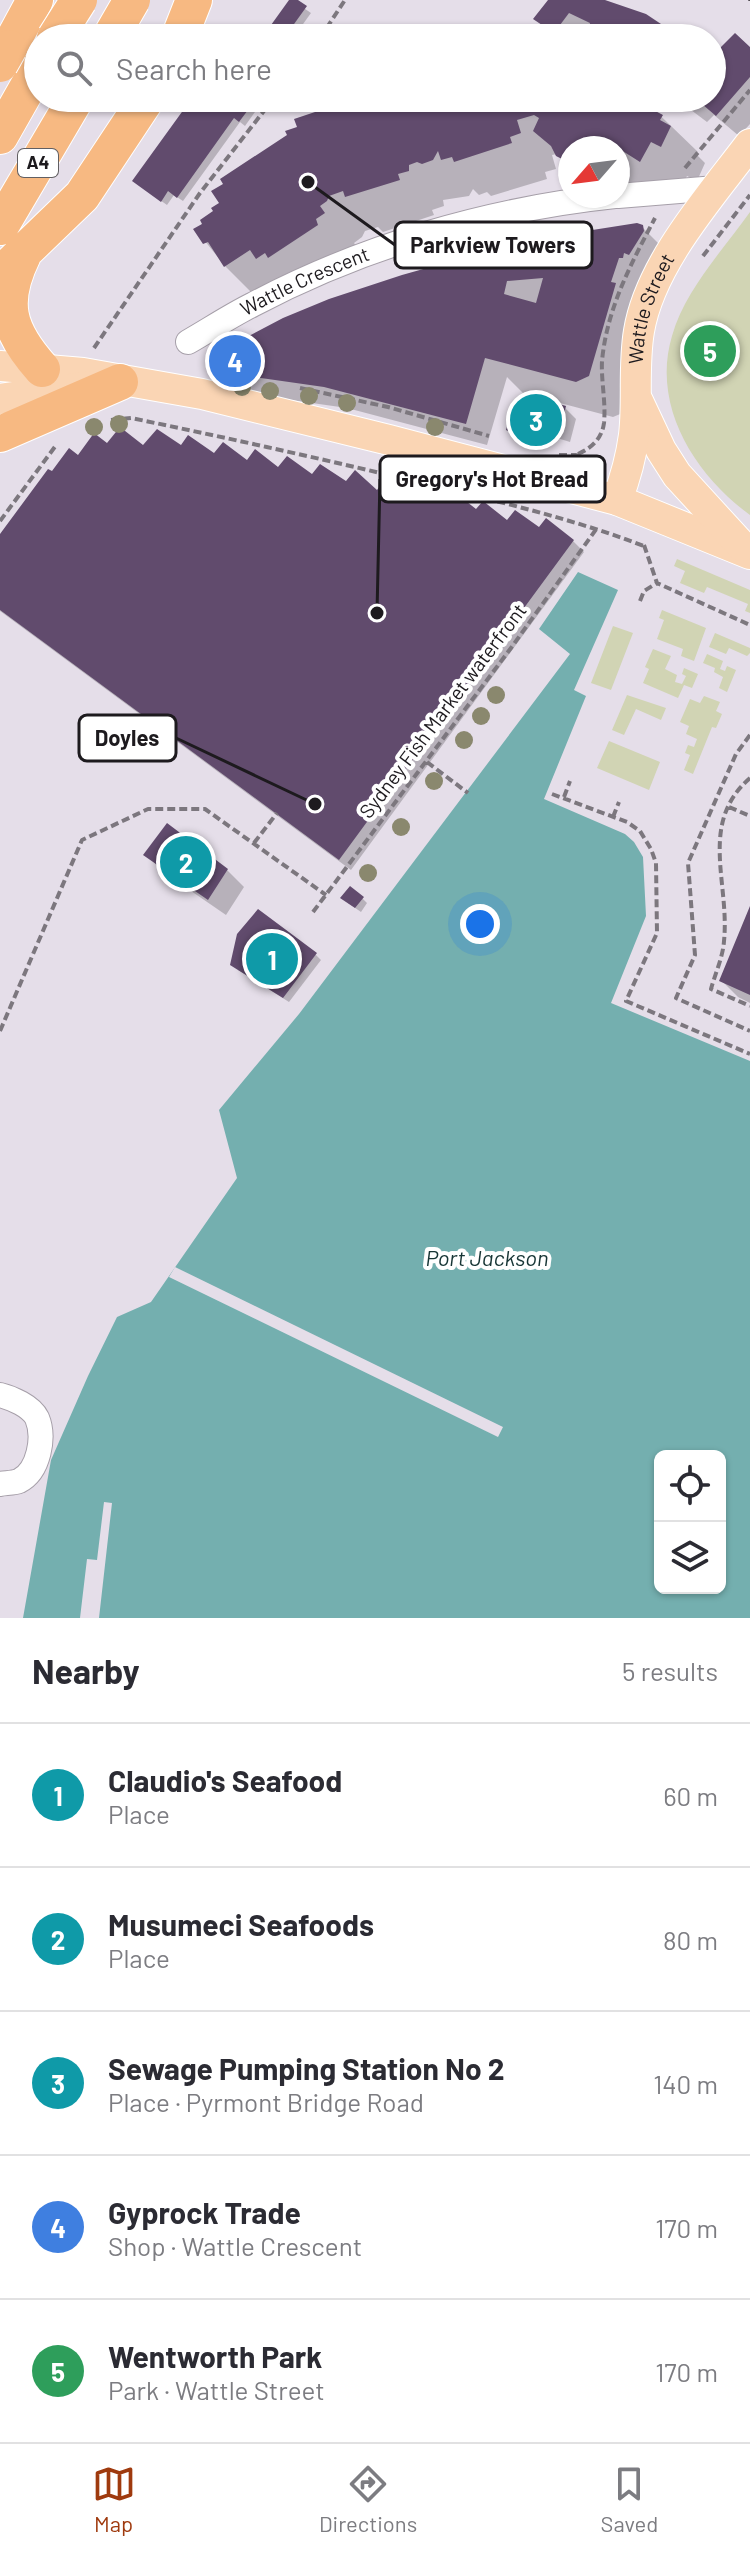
<!DOCTYPE html>
<meta charset="utf-8">
<style>
:root{--surface:#fff;--page:#f2f2f3;--text:#2b2b33;--muted:#7c7c81;--line:#e1e1e2;--accent:#9f3a0e}
body{margin:0;font-family:Barlow,sans-serif;background:var(--page);color:var(--text)}
.controls{position:absolute;right:24px;bottom:24px;display:grid;overflow:hidden;border-radius:12px;box-shadow:0 2px 6px #0004}
.controls button{width:72px;height:72px;display:grid;place-items:center;padding:0;border:0;border-bottom:2px solid var(--line);background:var(--surface);color:var(--text);font:40px sans-serif}
.compass{position:absolute;left:558px;top:136px;width:72px;height:72px;border-radius:50%;background:var(--surface);box-shadow:0 2px 6px #0004;rotate:242deg}
.you{position:absolute;left:480px;top:924px;width:28px;height:28px;margin:-20px;border:6px solid #fff;border-radius:50%;background:#1a73e8;box-shadow:0 0 0 12px #1a73e833}
.badge{display:grid;place-items:center;width:52px;height:52px;border-radius:50%;background:var(--accent);color:#fff;font-size:26px;font-weight:700}
.pin{position:absolute;translate:-50% -50%;border:4px solid #fff;box-shadow:0 2px 8px #0006}
.list{margin:0;padding:0;list-style:none}
h2{display:flex;justify-content:space-between;align-items:center;height:104px;margin:0;padding:0 32px;font-size:34px}
h2 small{font-size:26px;font-weight:400;color:var(--muted)}
.list li{display:grid;grid-template-columns:52px 1fr auto;gap:24px;align-items:center;box-sizing:border-box;height:144px;padding:0 32px;border-top:2px solid var(--line)}
.list b{display:block;font-size:30px;white-space:nowrap}
.list p{margin:0;font-size:26px;white-space:nowrap;color:var(--muted)}
.list em{font-size:26px;font-style:normal;color:var(--muted)}
.icon{flex:none;width:44px;height:44px;fill:none;stroke:currentColor;stroke-width:2;stroke-linecap:round;stroke-linejoin:round}
.map{position:relative;flex:none;width:750px;height:1618px;overflow:hidden}
.search{position:absolute;background:var(--surface);box-shadow:0 2px 6px #0004;left:24px;right:24px;top:24px;height:88px;display:flex;align-items:center;gap:20px;box-sizing:border-box;padding:0 28px;border-radius:44px;color:var(--muted);font-size:30px}
.sheet{height:824px;background:var(--surface)}
nav{display:flex;justify-content:space-around;align-items:center;box-sizing:border-box;height:112px;border-top:2px solid var(--line);background:var(--surface);font-size:22px;color:var(--muted)}
nav a{display:grid;justify-items:center;gap:4px}
nav .on{color:var(--accent)}
.map>svg:first-child{display:block}
.green{fill:#d1d4b4}
.water{fill:#74afaf;fill-rule:evenodd}
.pier{fill:#e5dee9}
.shadow{fill:#0003}
.building{fill:#614b6d;fill-rule:evenodd}
.lines{fill:none;stroke-linecap:round;stroke-linejoin:round}
.minor-casing{stroke:#a69fa9;stroke-width:26}
.major-casing{stroke:#fff;stroke-width:32}
.highway-casing{stroke:#fff;stroke-width:38}
.path{stroke:#7c777e;stroke-width:4;stroke-dasharray:8 4;stroke-linecap:butt}
.minor{stroke:#fff;stroke-width:24}
.major{stroke:#fad5b4;stroke-width:30}
.highway{stroke:#f7b982;stroke-width:36}
.tram{stroke:#514d53;stroke-width:2}
.highway-bridge-casing{stroke:#fff;stroke-width:38;stroke-linecap:butt}
.highway-bridge{stroke:#f7b982;stroke-width:36}
.tree{fill:#8a886e}
.labels{text-anchor:middle;stroke-width:8;stroke-linejoin:round;paint-order:stroke}
.shield{fill:#fff;stroke:#615f62;stroke-width:2}
.shield-label{font-size:18px;font-weight:bold;fill:#1d1a1e}
.street-label{font-size:20px;fill:#1d1a1e;stroke:#fff}
.water-label{font-size:22px;font-style:italic;fill:#173535;stroke:#fff}
.leader{fill:none;stroke:#1d1a1e;stroke-width:3}
.callout-dot{fill:#1d1a1e;stroke:#fff;stroke-width:3}
.callout{fill:#fff;stroke:#1d1a1e;stroke-width:3}
.callout-label{font-size:22px;text-anchor:middle;font-weight:bold;fill:#1d1a1e}
</style>
<div class="map">
<svg width="750" height="1618" viewBox="0 0 750 1618">
<rect width="100%" height="100%" fill="#e5dee9"/>
<path class="green" d="M750,212V515C695,475 651,406 672,336C685,290 723,250 750,212Z
M677,559L750,590V613L745,611L748,604L707,587L704,593L680,583L685,571L674,566Z
M662,610L706,628L694,661L681,656L683,649L657,639L664,620L659,618Z
M613,626L633,633L611,690L591,683Z
M715,633L750,648V653L747,656L729,648L726,654L709,647Z
M653,649L671,656L665,669L677,675L675,682L682,684L686,676L682,674L684,668L698,674L692,688L684,685L678,698L643,683L649,669L645,667Z
M707,654L723,661L720,669L725,671L727,666L736,670L727,692L719,688L723,677L714,672L715,668L703,663Z
M627,695L666,708L661,720L636,709L624,735L612,730Z
M704,696L720,702L716,711L722,714L716,728L712,727L693,774L684,770L690,755L685,753L688,745L694,747L697,739L686,734L689,726L680,722L690,699L700,703Z
M609,741L660,762L649,790L597,768Z"/>
<path class="water" d="M578,572L618,590L574,690L586,696L544,799L625,834L634,842L643,857L646,916L611,1003L750,1061V1618H23L51,1460L88,1376L117,1317L151,1302L237,1178L219,1110L299,1014L570,654L539,629ZM660,1456H720V1588H660Z"/>
<path class="pier" d="M175,1267L503,1427L498,1437L169,1277Z
M104,1502L112,1503L99,1618H80L87,1559L97,1560Z"/>
<path class="shadow" d="M292,0L311,13L293,38H256L267,35Z
M551,0H599L678,38H600L591,34L588,38H555L536,19Z
M750,50V124L739,136L714,115L707,122L675,98H712V59Z
M195,98H265L245,126L240,122L183,201L174,195L167,205L140,186Z
M325,98H642L698,152L696,154L705,163L697,181L687,176L677,196H618V148H570V167L557,154L552,155L556,169L545,172L547,179L491,196L487,192L479,195L473,189L469,196L443,200L444,206L432,210L434,215L383,232L378,227L365,231L362,237L354,243L359,250L261,302L225,266L196,230L299,129L320,112Z
M640,225L676,261L625,412L613,417L560,403L576,419L570,442L541,433L538,449L520,441L508,430L534,418L540,398L523,393L507,377L487,445L347,408L235,392L213,370L557,245Z
M108,446L181,448L411,498L540,530L573,541L584,552L351,870L0,611V537L52,473Z
M146,854L227,870L244,887L226,915L162,871Z
M362,898L367,903L361,912L348,903Z
M750,912V1003L738,997L721,980Z
M316,955L321,960L289,1002L238,970Z"/>
<path class="building" d="M289,0H298L307,6L284,38H254L261,28L266,32Z
M548,0H605L646,14L682,38H640L642,35L624,28L622,38H617L589,28L590,23L569,13L554,33L533,19Z
M735,33L750,47V77L716,116L695,98H712V56Z
M192,98H257L239,122L234,118L177,198L168,191L161,202L132,181Z
M319,98H640L638,102L663,115L660,120L671,126L661,147L651,142L640,162L618,148H570V163L556,156L551,146L533,131L539,118L534,115L517,120L521,133L510,137L512,143L454,162L452,157L441,160L438,151L433,160L422,164L417,162L409,165V171L398,174L400,180L345,197L343,191L329,196L327,201L320,206L325,213L316,219L318,225L268,258L265,253L256,259L250,250L224,267L208,242L203,244L193,229L202,224L200,220L213,211L211,208L219,203L211,191L223,184L220,179L287,135L285,131L297,127L294,119L318,111L314,100Z
M637,223L643,225L644,231L629,255L624,253L623,258H619L611,282L616,283L589,376L576,382L485,358L466,424L324,387L211,371L213,355L283,318L329,299L402,275L498,248L543,240L555,243L556,239L565,241L567,234ZM543,278L536,303L504,294L507,281Z
M538,398L566,406L559,432L530,423L527,440L506,430L512,410L533,416Z
M120,427L143,445L157,429L181,445L188,435L214,453L223,442L247,460L255,449L278,467L287,456L312,474L320,464L346,481L355,470L377,490L386,478L411,496L418,485L443,503L453,491L476,509L483,501L507,520L515,510L539,527L546,518L574,540L339,860L0,610V534L48,469L52,471L69,448L78,455L94,433L107,443Z
M167,823L228,869L208,900L143,855Z
M350,886L364,897L355,908L340,898Z
M750,906V995L719,981Z
M258,909L317,953L283,998L230,965L237,934Z"/>
<g class="lines">
<g class="minor-casing">
<g id="minor">
<path d="M618,196L716,188"/>
<path id="s1" d="M188,342C209,330 230,316 252,305C363,246 490,209 615,196"/>
<path d="M0,1395C12,1398 31,1406 37,1418C45,1437 39,1471 19,1481C14,1483 5,1483 0,1484"/>
</g>
</g>
<g class="major-casing">
<g id="major">
<path d="M0,366L83,373L202,394L389,440L617,500L750,554"/>
<path d="M0,399L90,386"/>
<path d="M638,401L661,450L677,475L742,546"/>
<path id="s2" d="M617,500C625,479 631,458 634,435C638,401 633,366 639,331C650,264 710,197 750,144"/>
</g>
</g>
<g class="highway-casing">
<path id="highway" d="M179,38L194,0
M9,48L35,0
M0,136L38,69
M0,227L76,98
M23,255C0,302 7,330 42,369
M0,275L82,196L147,98
M0,434L120,382"/>
</g>
<path class="path" d="M320,38L345,0
M685,168L750,90
M703,256L750,195
M94,348L200,193L274,98
M300,388L388,407L489,436
M111,420L131,418C238,440 345,464 451,490C517,506 581,522 644,546
M578,454C592,448 602,438 604,423C606,402 601,381 602,361C607,308 631,264 655,218
M559,455H576L586,459
M0,521L57,444
M644,545L657,583L750,625
M640,601L644,591L657,583
M500,640L511,648
M750,735L736,754L688,863L695,955L676,998L750,1031
M427,762L468,793
M750,778C698,823 730,883 724,941C723,957 715,974 711,989L750,1006
M552,794L627,822L640,831L651,849L656,863L657,933L626,1001L750,1054
M564,797L570,781
M729,807L750,816
M613,817L619,802
M254,843L277,813
M313,912L511,648L597,528
M0,1031L82,840L148,809H205L326,895"/>
<use href="#minor" class="minor"/>
<use href="#major" class="major"/>
<use href="#highway" class="highway"/>
<path class="tram" d="M749,0H750"/>
<g class="highway-bridge-casing">
<path id="highway-bridge" d="M55,38L79,0
M110,38L132,0
M0,64L9,48"/>
</g>
<use href="#highway-bridge" class="highway-bridge"/>
</g>
<g class="tree">
<circle cx="242" cy="387" r="9"/>
<circle cx="270" cy="391" r="9"/>
<circle cx="309" cy="396" r="9"/>
<circle cx="347" cy="403" r="9"/>
<circle cx="119" cy="424" r="9"/>
<circle cx="94" cy="427" r="9"/>
<circle cx="435" cy="427" r="9"/>
<circle cx="496" cy="695" r="9"/>
<circle cx="481" cy="716" r="9"/>
<circle cx="464" cy="740" r="9"/>
<circle cx="434" cy="781" r="9"/>
<circle cx="401" cy="827" r="9"/>
<circle cx="368" cy="873" r="9"/>
</g>
<g class="labels">
<rect class="shield" x="18" y="149" width="40" height="28" rx="6"/>
<g class="shield-label">
<text x="38" y="169">A4</text>
</g>
<g class="street-label">
<text dy="7" stroke="none"><textPath href="#s1" startOffset="132">Wattle Crescent</textPath></text>
<text dy="7" stroke="none"><textPath href="#s2" startOffset="196">Wattle Street</textPath></text>
<text transform="translate(443 711) rotate(-53)" y="7">Sydney Fish Market waterfront</text>
</g>
<g class="water-label">
<text x="487" y="1266">Port Jackson</text>
</g>
</g>
<path class="leader" d="M308 182L395 245M377 613L380 479M315 804L176 738"/>
<g class="callout-dot">
<circle cx="308" cy="182" r="8"/>
<circle cx="377" cy="613" r="8"/>
<circle cx="315" cy="804" r="8"/>
</g>
<g class="callout">
<rect x="395" y="222" width="197" height="46" rx="8"/>
<rect x="380" y="456" width="225" height="46" rx="8"/>
<rect x="79" y="715" width="97" height="46" rx="8"/>
</g>
<g class="callout-label">
<text x="493" y="253">Parkview Towers</text>
<text x="492" y="487">Gregory's Hot Bread</text>
<text x="127" y="746">Doyles</text>
</g>
</svg>
<div class="controls">
<button><svg class="icon" aria-label="locate" viewBox="0 0 24 24"><circle cx="12" cy="12" r="6"/><path d="M12 2v4M12 18v4M2 12h4M18 12h4"/></svg></button>
<button><svg class="icon" aria-label="layers" viewBox="0 0 24 24"><path d="M12 4l9 5-9 5-9-5zM3 14l9 5 9-5"/></svg></button>
</div>
<svg class="compass" viewBox="-18 -18 36 36"><path d="M0-13l5 13h-10z" fill="#e53935"/><path d="M0 13l5-13h-10z" fill="#7c7c81"/></svg>
<div class="you"></div>
<div class="pin badge" style="left:272px;top:959px;background:#0f9aa8">1</div>
<div class="pin badge" style="left:186px;top:862px;background:#0f9aa8">2</div>
<div class="pin badge" style="left:536px;top:420px;background:#0f9aa8">3</div>
<div class="pin badge" style="left:235px;top:361px;background:#3f7fe0">4</div>
<div class="pin badge" style="left:710px;top:351px;background:#2e9e5b">5</div>
<div class="search"><svg class="icon" aria-label="search" viewBox="0 0 24 24"><circle cx="10" cy="10" r="6"/><path d="M15 15l6 6"/></svg>Search here</div>
</div>
<section class="sheet">
<h2>Nearby<small>5 results</small></h2>
<ul class="list">
<li><span class="badge" style="background:#0f9aa8">1</span><div><b>Claudio's Seafood</b><p>Place</p></div><em>60 m</em></li>
<li><span class="badge" style="background:#0f9aa8">2</span><div><b>Musumeci Seafoods</b><p>Place</p></div><em>80 m</em></li>
<li><span class="badge" style="background:#0f9aa8">3</span><div><b>Sewage Pumping Station No 2</b><p>Place · Pyrmont Bridge Road</p></div><em>140 m</em></li>
<li><span class="badge" style="background:#3f7fe0">4</span><div><b>Gyprock Trade</b><p>Shop · Wattle Crescent</p></div><em>170 m</em></li>
<li><span class="badge" style="background:#2e9e5b">5</span><div><b>Wentworth Park</b><p>Park · Wattle Street</p></div><em>170 m</em></li>
</ul>
</section>
<nav>
<a class="on"><svg class="icon" aria-label="map" viewBox="0 0 24 24"><path d="M3 6l6-2 6 2 6-2v14l-6 2-6-2-6 2zM9 4v14M15 6v14"/></svg>Map</a>
<a><svg class="icon" aria-label="directions" viewBox="0 0 24 24"><path d="M12 3l9 9-9 9-9-9zM9 14v-3h6M13 9l2 2-2 2"/></svg>Directions</a>
<a><svg class="icon" aria-label="saved" viewBox="0 0 24 24"><path d="M7 4h10v16l-5-4-5 4z"/></svg>Saved</a>
</nav>
